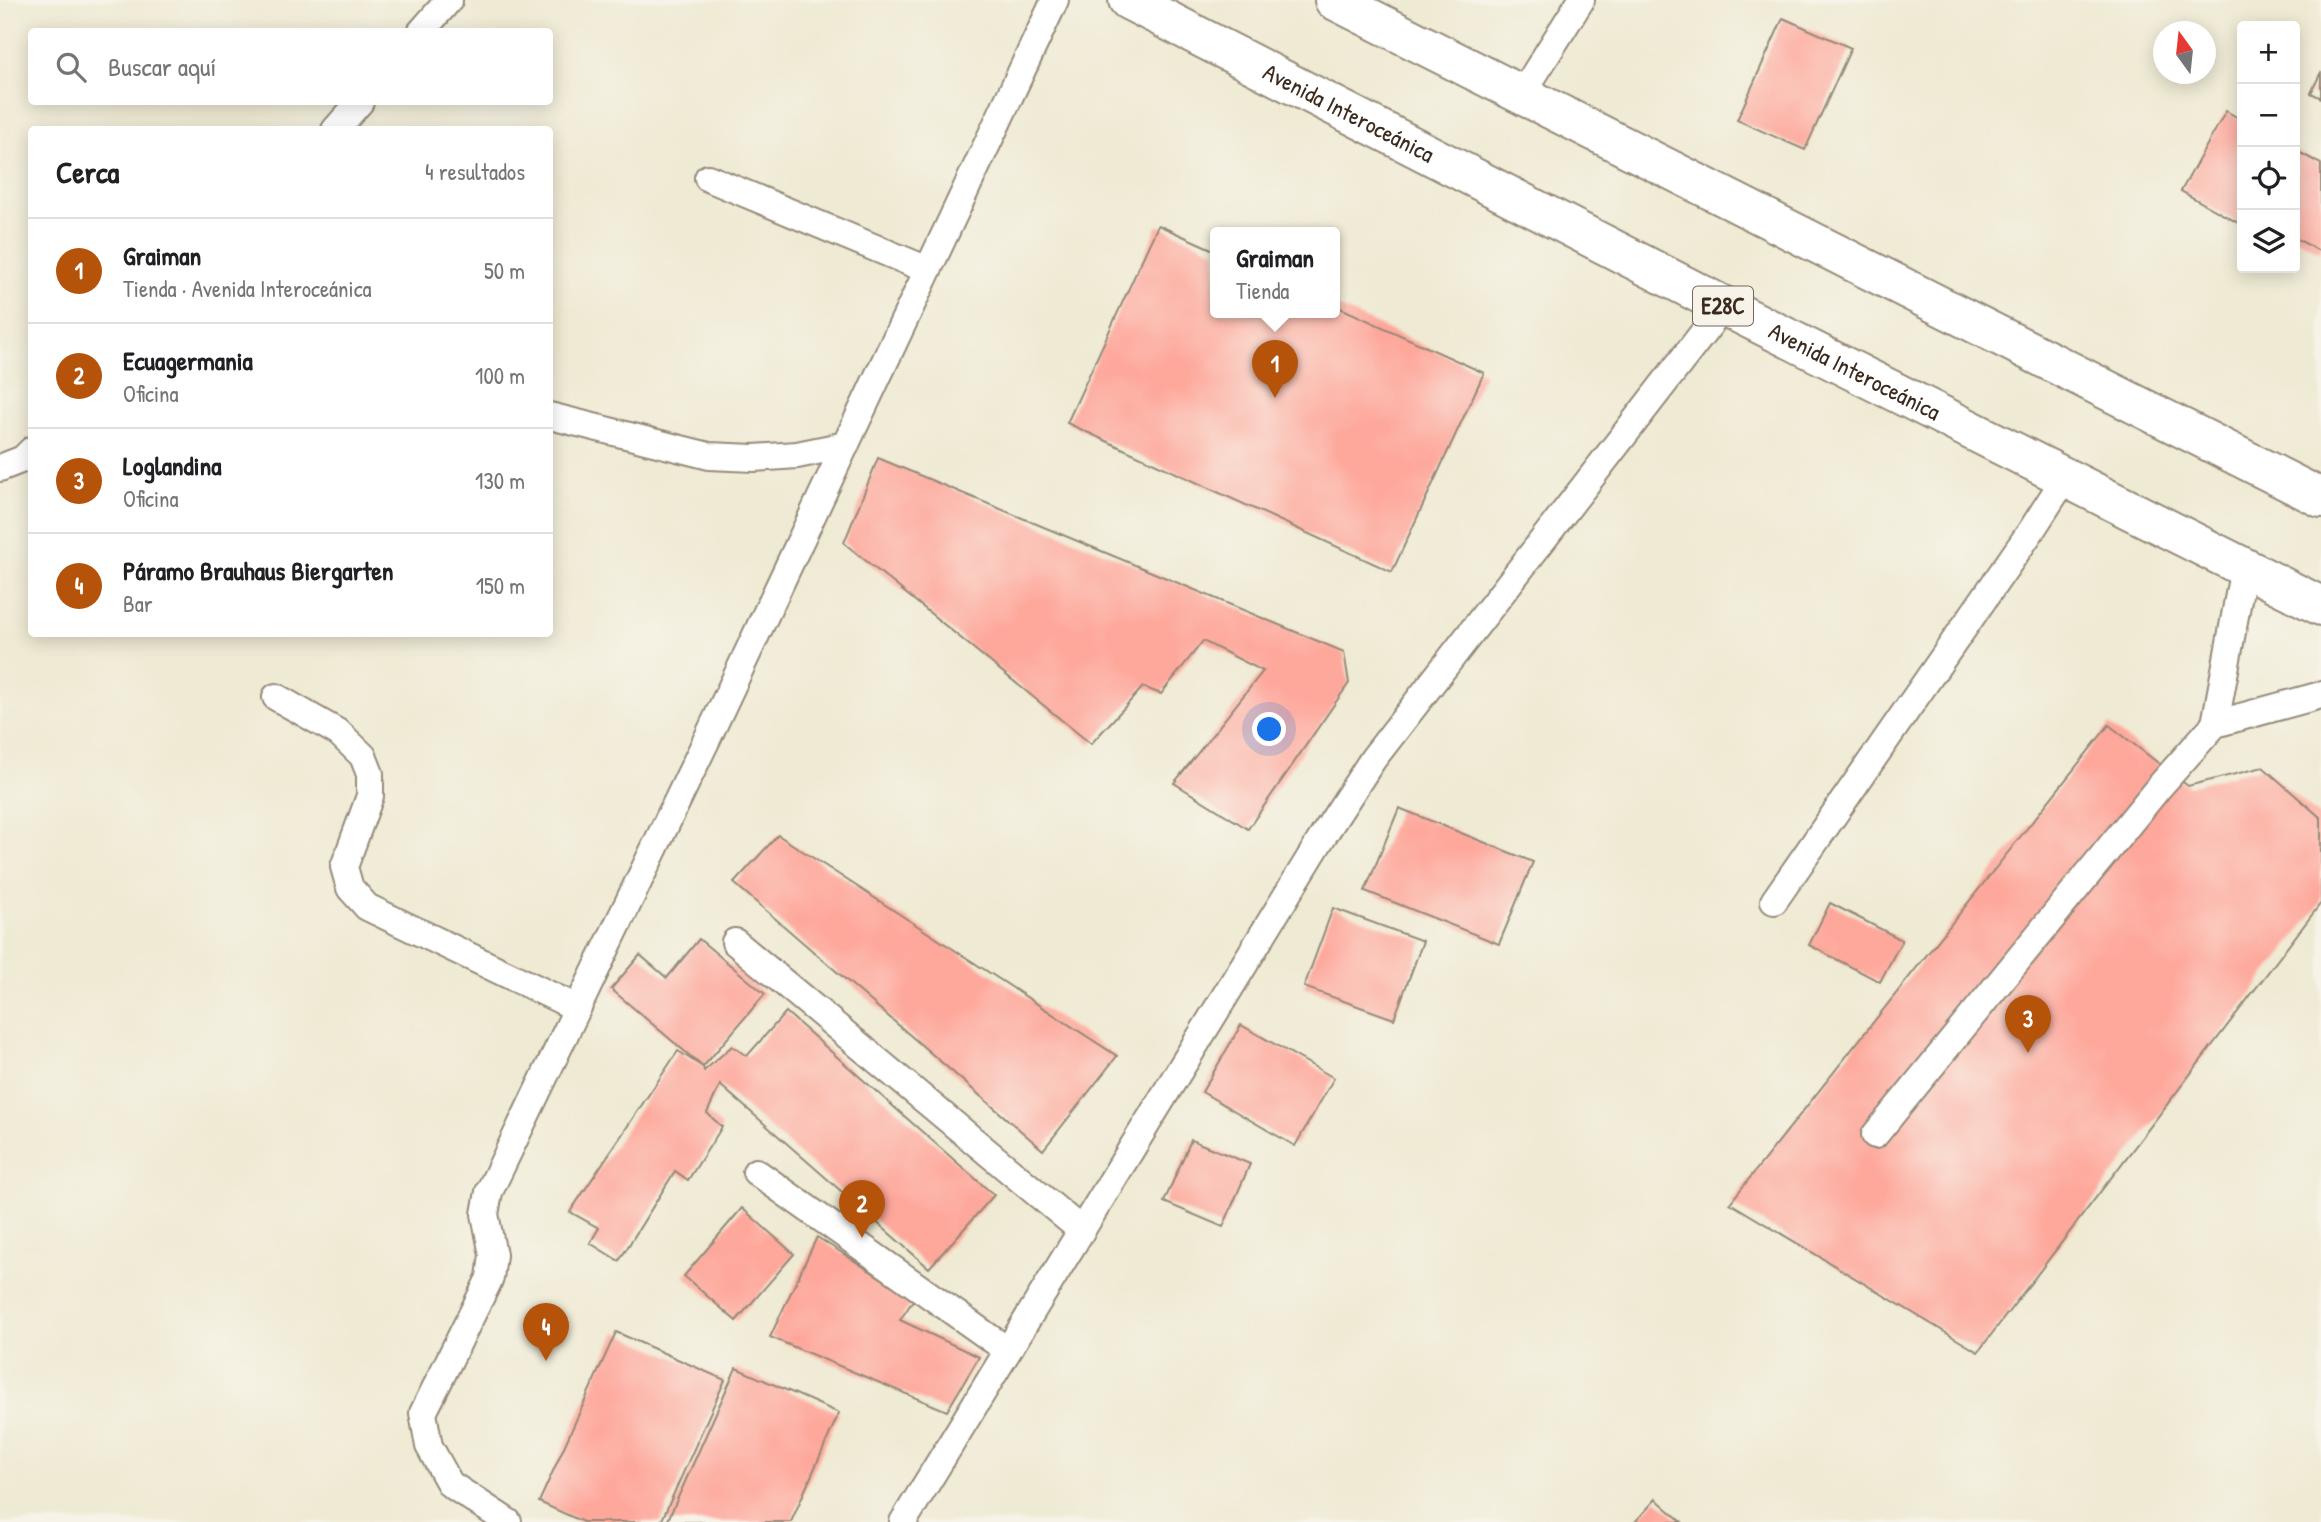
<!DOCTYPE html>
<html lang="es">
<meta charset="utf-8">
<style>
:root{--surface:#fff;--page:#f2f2f2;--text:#202124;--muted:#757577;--line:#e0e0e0;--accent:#b45309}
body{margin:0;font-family:"Patrick Hand",sans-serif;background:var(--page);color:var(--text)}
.controls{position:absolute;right:21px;top:21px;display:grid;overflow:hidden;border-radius:7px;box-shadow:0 4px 18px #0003}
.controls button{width:63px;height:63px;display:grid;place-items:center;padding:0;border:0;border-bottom:2px solid var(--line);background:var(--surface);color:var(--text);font:35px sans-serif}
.compass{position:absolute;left:2153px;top:21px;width:63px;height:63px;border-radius:50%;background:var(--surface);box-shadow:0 4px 18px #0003;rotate:345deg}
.you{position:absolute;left:1270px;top:730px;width:24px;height:24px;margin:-18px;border:5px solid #fff;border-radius:50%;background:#1a73e8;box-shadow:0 0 0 10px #1a73e833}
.badge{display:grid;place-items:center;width:46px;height:46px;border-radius:50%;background:var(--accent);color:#fff;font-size:23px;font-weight:700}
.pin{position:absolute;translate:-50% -58px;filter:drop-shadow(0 2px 4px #0008)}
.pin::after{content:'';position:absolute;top:37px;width:24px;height:21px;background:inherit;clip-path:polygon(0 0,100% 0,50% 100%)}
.popup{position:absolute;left:1210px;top:227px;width:130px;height:91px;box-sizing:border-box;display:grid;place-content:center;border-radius:7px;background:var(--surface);filter:drop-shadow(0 2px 5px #0005);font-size:23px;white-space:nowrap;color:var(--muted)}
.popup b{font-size:26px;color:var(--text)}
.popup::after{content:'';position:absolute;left:50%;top:100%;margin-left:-14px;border:14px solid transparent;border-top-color:var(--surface)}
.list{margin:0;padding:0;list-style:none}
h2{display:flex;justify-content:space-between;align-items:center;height:91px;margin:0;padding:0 28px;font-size:30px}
h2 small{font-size:23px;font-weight:400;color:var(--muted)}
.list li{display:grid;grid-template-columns:46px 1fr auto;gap:21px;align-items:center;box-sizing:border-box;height:105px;padding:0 28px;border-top:2px solid var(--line)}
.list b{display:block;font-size:26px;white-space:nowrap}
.list p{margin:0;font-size:23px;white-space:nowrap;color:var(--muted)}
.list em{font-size:23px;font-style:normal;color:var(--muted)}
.icon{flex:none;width:38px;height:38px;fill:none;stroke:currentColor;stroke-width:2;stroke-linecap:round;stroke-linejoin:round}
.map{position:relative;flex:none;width:2321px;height:1522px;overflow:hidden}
.search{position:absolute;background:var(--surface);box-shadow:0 4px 18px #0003;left:28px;top:28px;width:525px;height:77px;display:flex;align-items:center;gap:18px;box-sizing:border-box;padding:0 24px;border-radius:7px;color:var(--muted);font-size:26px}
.panel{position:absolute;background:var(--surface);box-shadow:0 4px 18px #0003;left:28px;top:126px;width:525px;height:511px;border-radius:7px}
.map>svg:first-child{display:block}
.building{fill:#fea79b}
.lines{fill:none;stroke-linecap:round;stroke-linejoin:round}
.service-casing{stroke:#958a78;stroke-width:30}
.trunk-casing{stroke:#958a78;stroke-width:42}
.service{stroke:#fff;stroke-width:26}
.trunk{stroke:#fff;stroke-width:38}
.labels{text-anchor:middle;stroke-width:6;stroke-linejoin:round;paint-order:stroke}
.shield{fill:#f7f3e8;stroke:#73665b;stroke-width:2}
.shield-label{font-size:23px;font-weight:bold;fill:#3b2a1e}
.street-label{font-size:24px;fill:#3b2a1e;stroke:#f7f3e8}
</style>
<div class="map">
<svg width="2321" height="1522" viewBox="0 0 2321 1522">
<rect width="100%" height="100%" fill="#f7f3e8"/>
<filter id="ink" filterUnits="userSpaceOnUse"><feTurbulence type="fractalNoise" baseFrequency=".0143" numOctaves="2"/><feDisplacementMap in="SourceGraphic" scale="14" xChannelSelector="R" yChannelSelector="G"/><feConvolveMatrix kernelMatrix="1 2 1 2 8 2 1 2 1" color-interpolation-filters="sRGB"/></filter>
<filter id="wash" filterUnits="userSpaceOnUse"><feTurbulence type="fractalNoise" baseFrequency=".00686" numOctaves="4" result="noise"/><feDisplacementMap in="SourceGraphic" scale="28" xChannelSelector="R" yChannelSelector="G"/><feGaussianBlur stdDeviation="1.57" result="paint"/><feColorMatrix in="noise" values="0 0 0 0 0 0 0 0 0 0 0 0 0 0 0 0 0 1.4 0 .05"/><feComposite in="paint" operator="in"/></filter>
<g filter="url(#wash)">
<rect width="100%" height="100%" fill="#efead3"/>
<g id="blocks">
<path class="building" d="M1783,18L1851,48L1805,150L1737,120Z
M2321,72V98L2311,93Z
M2226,111L2242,120V225L2181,191Z
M2295,150L2321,164V252L2295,238Z
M1158,225L1216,251V312H1334V305L1484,373L1392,572L1067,423Z
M878,458L1344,652L1349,683L1248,829L1174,783L1263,671L1203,641L1161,694L1143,687L1091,744L844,543Z
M2109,725L2188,786L2263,767L2321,818V903L1978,1352L1730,1203Z
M1399,808L1533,862L1499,944L1365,891Z
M778,835L1117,1056L1043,1150L734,883Z
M1830,903L1902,940L1880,982L1809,945Z
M1333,908L1423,941L1394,1019L1304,987Z
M699,939L765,994L703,1067L611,989L640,955L667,978Z
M786,1012L994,1195L929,1268L720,1085L707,1113L722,1127L688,1180L675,1171L619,1261L590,1243L599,1228L570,1212L678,1051L703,1067L704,1071L732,1046L747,1056Z
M1241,1025L1334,1078L1295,1146L1202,1092Z
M1191,1140L1250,1164L1223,1227L1164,1202Z
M742,1208L794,1254L736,1321L684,1276Z
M817,1237L914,1299L900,1320L979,1357L947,1411L770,1337Z
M616,1332L725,1380L661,1522H583L539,1502Z
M736,1368L839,1413L791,1522H667Z
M1656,1499L1682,1522H1635Z"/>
</g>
</g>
<g filter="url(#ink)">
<use href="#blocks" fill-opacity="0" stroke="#958a78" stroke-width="2"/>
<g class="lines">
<g class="service-casing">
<path id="service" d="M421,32L449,0
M1522,94L1581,0
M335,130L360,102
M708,178L928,270
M550,416L709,456L754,458L797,455L846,445
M0,468L23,459L32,450
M2244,567L2215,724L2321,695
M276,697L339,733L363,756L370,774V796L344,867L350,888L367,907L577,1008
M1774,901L2031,531L2065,478
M735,942L1081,1230
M1875,1135L2159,787L2215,724
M756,1172L1007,1350
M508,1522L450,1484L429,1446L423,1413L490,1278L493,1255L485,1214L489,1192L708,737L1055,0
M903,1522L1323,836L1373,759L1724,306"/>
</g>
<g class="trunk-casing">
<g id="trunk">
<path id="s1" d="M1128,0L1724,306L2321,606"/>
<path d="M1334,0L2321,498"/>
</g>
</g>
<use href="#service" class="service"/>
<use href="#trunk" class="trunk"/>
</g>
</g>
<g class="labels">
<rect class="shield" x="1693" y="286.5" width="60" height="39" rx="5"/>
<g class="shield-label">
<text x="1723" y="314">E28C</text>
</g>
<g class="street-label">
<text dy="8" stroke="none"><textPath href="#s1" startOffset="248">Avenida Interoceánica</textPath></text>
<text dy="8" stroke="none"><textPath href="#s1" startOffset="816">Avenida Interoceánica</textPath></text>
</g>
</g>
</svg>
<div class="controls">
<button>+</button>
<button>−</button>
<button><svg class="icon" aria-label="locate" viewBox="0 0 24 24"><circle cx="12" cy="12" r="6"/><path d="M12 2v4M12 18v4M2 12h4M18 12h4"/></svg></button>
<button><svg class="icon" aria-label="layers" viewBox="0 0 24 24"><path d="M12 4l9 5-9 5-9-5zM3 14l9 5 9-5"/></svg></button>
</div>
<svg class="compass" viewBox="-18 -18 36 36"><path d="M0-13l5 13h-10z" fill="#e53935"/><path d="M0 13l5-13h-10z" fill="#757577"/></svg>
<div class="you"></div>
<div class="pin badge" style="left:1275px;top:398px">1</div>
<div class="popup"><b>Graiman</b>Tienda</div>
<div class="pin badge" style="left:862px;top:1238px">2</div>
<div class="pin badge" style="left:2028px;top:1053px">3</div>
<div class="pin badge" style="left:546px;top:1361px">4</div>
<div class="search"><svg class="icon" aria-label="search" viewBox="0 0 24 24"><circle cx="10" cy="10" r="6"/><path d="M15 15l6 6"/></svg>Buscar aquí</div>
<section class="panel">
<h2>Cerca<small>4 resultados</small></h2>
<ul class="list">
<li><span class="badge">1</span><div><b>Graiman</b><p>Tienda · Avenida Interoceánica</p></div><em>50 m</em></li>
<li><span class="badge">2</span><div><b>Ecuagermania</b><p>Oficina</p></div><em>100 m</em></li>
<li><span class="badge">3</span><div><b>Loglandina</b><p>Oficina</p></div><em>130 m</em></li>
<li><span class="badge">4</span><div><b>Páramo Brauhaus Biergarten</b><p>Bar</p></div><em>150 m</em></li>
</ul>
</section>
</div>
